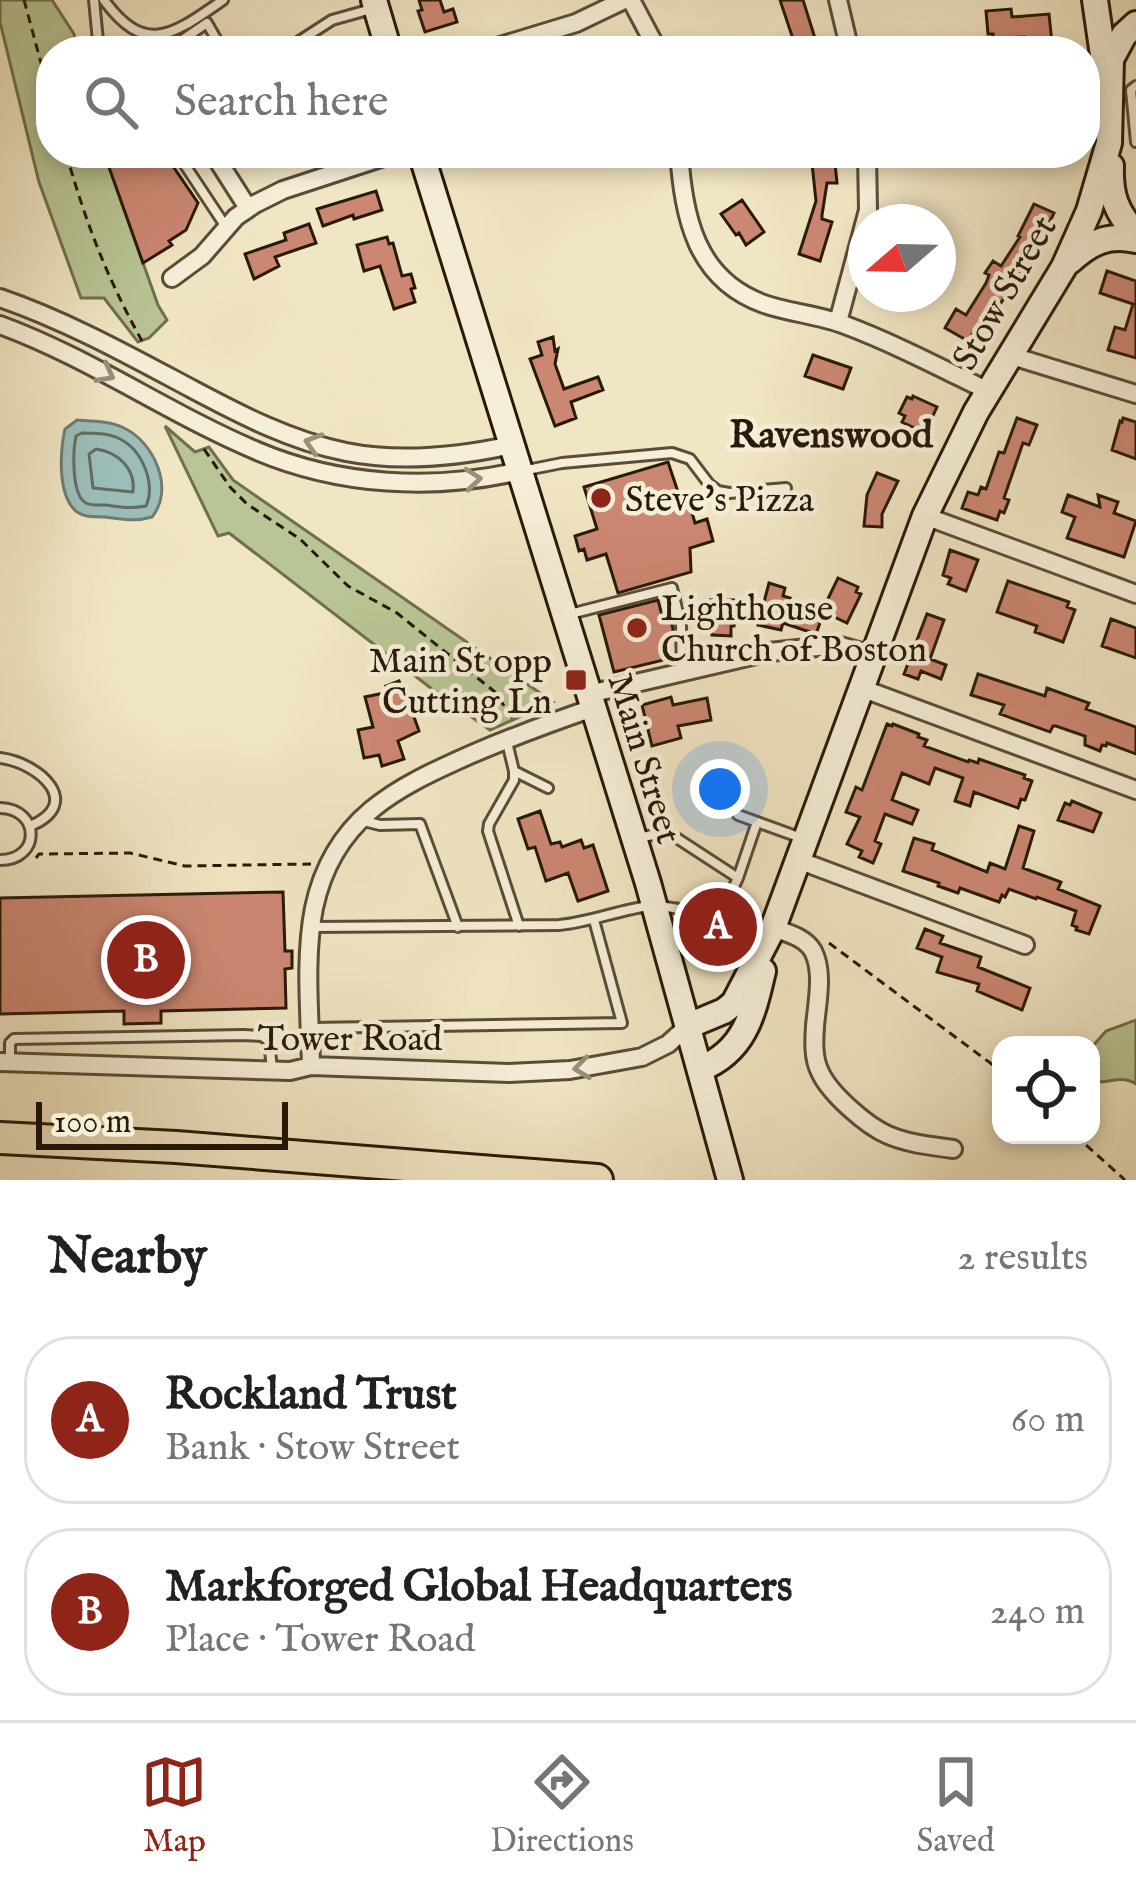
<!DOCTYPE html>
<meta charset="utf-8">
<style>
:root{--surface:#fff;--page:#f2f2f2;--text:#202124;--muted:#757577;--line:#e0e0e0;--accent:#8f2418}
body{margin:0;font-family:"IM FELL English",serif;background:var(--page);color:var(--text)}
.controls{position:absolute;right:36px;bottom:36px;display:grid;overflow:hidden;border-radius:24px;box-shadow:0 6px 18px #0003}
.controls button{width:108px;height:108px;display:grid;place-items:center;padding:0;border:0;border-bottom:3px solid var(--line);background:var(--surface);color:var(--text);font:60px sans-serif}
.compass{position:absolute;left:848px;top:204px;width:108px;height:108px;border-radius:50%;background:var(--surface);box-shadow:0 6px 18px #0003;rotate:250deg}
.scale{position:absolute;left:36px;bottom:30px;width:252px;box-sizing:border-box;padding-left:12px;border:6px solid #28190a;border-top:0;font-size:33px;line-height:42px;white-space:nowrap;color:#28190a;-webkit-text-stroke:9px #f6efd8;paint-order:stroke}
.you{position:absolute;left:720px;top:789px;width:42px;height:42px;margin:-30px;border:9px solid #fff;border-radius:50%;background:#1a73e8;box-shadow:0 0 0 18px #1a73e833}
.badge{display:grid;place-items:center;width:78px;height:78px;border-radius:50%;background:var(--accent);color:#fff;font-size:39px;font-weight:700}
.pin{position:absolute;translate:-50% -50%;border:6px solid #fff;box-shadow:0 3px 12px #0006}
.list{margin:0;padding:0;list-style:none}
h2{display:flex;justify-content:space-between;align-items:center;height:156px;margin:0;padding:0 48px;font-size:51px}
h2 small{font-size:39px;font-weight:400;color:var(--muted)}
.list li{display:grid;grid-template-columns:78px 1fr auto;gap:36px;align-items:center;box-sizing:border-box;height:168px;margin:0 24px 24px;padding:0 24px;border:3px solid var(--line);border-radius:48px}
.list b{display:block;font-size:45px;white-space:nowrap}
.list p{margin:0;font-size:39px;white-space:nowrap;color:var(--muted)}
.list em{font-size:39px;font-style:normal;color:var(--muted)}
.icon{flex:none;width:66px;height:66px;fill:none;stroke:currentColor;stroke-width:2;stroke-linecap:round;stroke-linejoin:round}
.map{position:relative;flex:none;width:1136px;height:1180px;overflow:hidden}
.search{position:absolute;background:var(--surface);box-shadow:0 6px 18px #0003;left:36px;right:36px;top:36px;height:132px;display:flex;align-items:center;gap:30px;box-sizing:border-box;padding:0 42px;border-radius:48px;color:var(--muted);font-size:45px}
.sheet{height:540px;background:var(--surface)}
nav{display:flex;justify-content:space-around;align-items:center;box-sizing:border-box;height:168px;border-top:3px solid var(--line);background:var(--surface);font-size:33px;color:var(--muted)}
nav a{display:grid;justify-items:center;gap:6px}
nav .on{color:var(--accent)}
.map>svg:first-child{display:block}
.green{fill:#b9c594;stroke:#706f4f;stroke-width:3}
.water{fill:#9cbeb9;stroke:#6e7c73;stroke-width:3}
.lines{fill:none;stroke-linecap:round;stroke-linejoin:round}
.shore{stroke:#626c62;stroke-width:3}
.building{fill:#cc8772;stroke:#28190a;stroke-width:3}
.lane-casing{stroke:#5a4c38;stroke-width:14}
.street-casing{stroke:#5a4c38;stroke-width:22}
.secondary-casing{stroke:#28190a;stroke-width:30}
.highway-casing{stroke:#28190a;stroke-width:36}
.path{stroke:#28190a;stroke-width:3;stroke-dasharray:9 6;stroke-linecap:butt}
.lane{stroke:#f6efd8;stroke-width:8}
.street{stroke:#f6efd8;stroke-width:16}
.secondary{stroke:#f6efd8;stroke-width:24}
.highway{stroke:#f1e6c3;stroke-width:30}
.oneway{stroke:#998f7b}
.poi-dot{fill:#8f2418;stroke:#f6efd8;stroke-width:4.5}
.labels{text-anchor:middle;stroke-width:9;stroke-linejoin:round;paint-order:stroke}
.street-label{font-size:36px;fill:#28190a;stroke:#f6efd8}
.poi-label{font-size:36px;fill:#28190a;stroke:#f6efd8;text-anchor:start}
.neighbourhood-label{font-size:39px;font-weight:bold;fill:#28190a;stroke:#f6efd8}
</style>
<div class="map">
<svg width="1136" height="1180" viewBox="0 0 1136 1180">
<rect width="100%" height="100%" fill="#f1e6c3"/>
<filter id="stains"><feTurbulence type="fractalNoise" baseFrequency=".00167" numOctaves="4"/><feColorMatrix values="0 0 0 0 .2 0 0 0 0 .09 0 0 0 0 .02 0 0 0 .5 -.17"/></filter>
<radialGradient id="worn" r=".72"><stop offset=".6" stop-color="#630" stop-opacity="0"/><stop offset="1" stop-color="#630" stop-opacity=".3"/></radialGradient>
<path class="green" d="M0,0H52L74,34L77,51H51V153H104L158,305L167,320L149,338L138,342L104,298H81L39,182L0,22Z
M165,426L195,452L209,447L233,480L553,702L490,730L432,689L229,533L218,536Z
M1136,1020V1084C1120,1073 1106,1086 1091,1081V1048L1106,1031Z"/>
<path class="water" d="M77,420C92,421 111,421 124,428C154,442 175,489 152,517C135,522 122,519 105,517C95,516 86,518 77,512C57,496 60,452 65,429Z"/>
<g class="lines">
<path class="shore" d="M82,433C94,433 109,433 120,439C142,450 156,483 146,506C131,509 121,507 106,505C101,505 91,506 86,503C71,495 73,450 76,436Z
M96,449C118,452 136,469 133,492L93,488L89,454Z"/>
</g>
<path class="building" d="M419,0H440L444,12L453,9L457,22L425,32L418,11L422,10Z
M780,0H803L819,51H797Z
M1011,9L1012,17L1049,14L1052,43L1026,45L1025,37L993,38V34H988L986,11Z
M104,153H164L198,203L186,230L169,241L172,245L143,263Z
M834,153L837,183H827L822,215V219L832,222L820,261L799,254L816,201L811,154Z
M376,191L382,210L354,219L353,215L323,226L317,209Z
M742,200L764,232L746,245L739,233L736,235L721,214Z
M1034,204L1054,213L1038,246L982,332L976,328L968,341L945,328L956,309L966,315L986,283L989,275L985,273L993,261L1001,266L1020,237L1018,236Z
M309,224L316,243L275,257L279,266L254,279L245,254L286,240L284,233Z
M387,237L389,244L393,243L402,276L411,274L415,288L411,289L415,302L394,309L380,266L364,271L357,245Z
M1107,271L1136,281V358L1108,350L1115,327L1125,330L1133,304L1100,293Z
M553,337L555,351L558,349L555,364L564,389L598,377L603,390L571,402L576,418L555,426L530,359L542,355L538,342Z
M813,355L851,368L843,389L805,376Z
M913,396L937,407L925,433L902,422L905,416L899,413L907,397L912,399Z
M1017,418L1037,425L1029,445L1023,443L1004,498L1009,500L1004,513L1000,511L997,520L962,508L968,492L978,495L981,487L986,489L999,452L1004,453Z
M1123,418L1136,422V459L1112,450L1120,421L1122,422Z
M668,462L681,501L688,499L695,523L707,519L713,541L690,548L691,572L618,593L606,554L587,560L584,549L579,551L575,536L597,529L584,487Z
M877,473L898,481L882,514V527L864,526L867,495Z
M1068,495L1100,507L1098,495L1118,502L1114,513L1136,521L1124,557L1067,538L1075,517L1062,512Z
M950,550L978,560L966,591L948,584L951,578L943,575Z
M838,578L858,587L856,592L861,594L847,623L822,611Z
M1008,581L1069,602L1067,607L1075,610L1063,642L1035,632L1037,626L997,612Z
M769,583L785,588L783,596L790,598L787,607L821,620L816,634L783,623L781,630L758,625Z
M658,600L663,619L670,617L673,629V636L667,638L672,658L614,672L599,615Z
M710,600H734V626H731V636L712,635V630H709Z
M927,614L944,620L930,659L946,665L941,679L921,671L918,679L904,674Z
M1111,619L1136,628V658L1102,646Z
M978,674L1045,696L1047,688L1089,703L1086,709L1136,727V754L1107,743L1106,746L1102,745L1100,751L1085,745V736L1056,726H1053L1050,732L1000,714L1004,705L971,695Z
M399,681L404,695L406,694L419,731L398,741L404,759L382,766L379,755L364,758L358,730L373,727L365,697L389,692L386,686Z
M671,697L673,705L707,698L711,720L678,726L681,738L652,746L642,705Z
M887,724L892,726L893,724L919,734L918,737L927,740L924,746L968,762L969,760L978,763L979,759L1025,775L1024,778L1032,781L1025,800L1021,799L1018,808L974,792L970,806L955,801L963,778L935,768L929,784L902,773L892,800L918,810L912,824L885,814L875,841L881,844L873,863L859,857L862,851L847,844L860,817L846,812L856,787L862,790Z
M1072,801L1101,813L1093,832L1058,820L1065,803L1070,805Z
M540,811L551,844L560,842L562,847L581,840L584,848L593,845L608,891L578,901L568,873L546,881L535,847L528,849L518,819Z
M1019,826L1034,831L1023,868L1061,882L1058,889L1100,906L1089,934L1076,930L1077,927L1072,925L1076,911L1037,897L1036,899L1009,889L1005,897L1002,895L999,902L960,888L958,893L938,886L939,883L903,871L914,838L934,844L932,850L987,872L990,863L1005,869Z
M283,892L285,951H292V968L285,969L286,1008L161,1011V1023L124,1024V1011L0,1014V898Z
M712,894L707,901L708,907L713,911L721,910L740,921L746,942L735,961L713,966L696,956L689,934L707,908L704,901L697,898Z
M925,929L943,936L940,943L981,957L978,967L1030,988L1022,1010L977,991L979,984L937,972L942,957L917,948Z"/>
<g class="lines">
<g class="lane-casing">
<path id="lane" d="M94,0L99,51
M104,0C146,58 175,33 223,0
M166,51L207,23L223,51
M284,51L332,20L375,8
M1136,86L1131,90L1136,142
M177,153L226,227
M527,470L562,463L672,453L690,459L709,484L718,491L729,493L786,488
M570,614L672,588L681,625L682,670
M507,742L514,771V780L489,824L488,831L519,926
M0,758C40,763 84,804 30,826
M514,771L548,788
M0,808C41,809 41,860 0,860
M738,815L804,839
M364,821L380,825L420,824L458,927
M639,838L661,833L672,835L738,878L757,822
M715,903L729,897L738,878
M312,927L559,925C590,922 619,910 649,906C667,904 677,913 699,907
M312,1028L622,1023L594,920
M10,1061V1043L14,1039L244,1035L262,1036L269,1041L272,1069"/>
</g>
<g class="street-casing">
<path id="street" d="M631,0L658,51
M838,0L850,51
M484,51L576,23L624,0
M213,153L248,208
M679,153C684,217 695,279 764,304C790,313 819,315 845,325C893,343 941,368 988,391
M172,278L202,256L236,217L255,204L283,190L396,153
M0,298C67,321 130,356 192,389C241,415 291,441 346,452C401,463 457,457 512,445
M838,322L868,210L867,153
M0,325C90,358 169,414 257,451C340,486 433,491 520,471
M1009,355L1136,394
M925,516L1136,594
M861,688L1136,790
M589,694L769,652L837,645L873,655
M798,860L1025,945
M773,928C787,933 805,937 813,951C824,972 817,1003 815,1026C814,1041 813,1058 820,1072C830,1094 867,1126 888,1135C909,1144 932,1146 953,1149
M0,1062L290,1071L311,1066L509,1073L570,1070L642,1057L668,1044L688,1026
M311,1066C310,1015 304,959 314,908C333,818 395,788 472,754C512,737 552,722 593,708"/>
</g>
<g class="secondary-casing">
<path id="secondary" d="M374,0L389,51
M1095,0L1105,69
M421,153L648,883L730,1180
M1111,166C1110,195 1116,213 1136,233
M1070,261C1091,242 1108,234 1136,240
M688,1026L724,1011L734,1003L773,928L925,516L976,412L1064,267L1089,211L1109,143L1111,59L1124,35L1136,24
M700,1069C745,1051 753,1014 763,971"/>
</g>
<g class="highway-casing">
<path id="highway" d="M0,1138L176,1147L597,1180"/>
</g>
<path class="path" d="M24,0L51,100
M66,153C86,223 106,276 142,341
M204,449L230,487L247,504L300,539L348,586L397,613L495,692L514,721
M36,858L39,854L130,853L185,866L311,864
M829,943L1001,1071
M1075,1135L1125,1180"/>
<use href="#lane" class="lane"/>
<use href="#street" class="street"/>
<use href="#secondary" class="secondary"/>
<use href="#highway" class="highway"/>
</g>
<defs><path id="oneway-chevron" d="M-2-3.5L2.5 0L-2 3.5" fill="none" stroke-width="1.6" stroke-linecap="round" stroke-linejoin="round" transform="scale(3)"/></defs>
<g class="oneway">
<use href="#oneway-chevron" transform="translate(106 374) rotate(28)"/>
<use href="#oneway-chevron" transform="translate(313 443) rotate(-163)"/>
<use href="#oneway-chevron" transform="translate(473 479) rotate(-6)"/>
<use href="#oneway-chevron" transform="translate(582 1068) rotate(173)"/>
</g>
<g class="poi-dot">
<circle cx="601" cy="498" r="12"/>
<circle cx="637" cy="628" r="12"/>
<rect x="564" y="668" width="24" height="24" rx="6"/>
</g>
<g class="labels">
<g class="street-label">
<text transform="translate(1003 292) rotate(-60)" y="13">Stow Street</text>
<text transform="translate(646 758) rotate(73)" y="13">Main Street</text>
<text x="350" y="1050">Tower Road</text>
</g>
<g class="poi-label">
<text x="625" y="511">Steve's Pizza</text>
<text x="661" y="620">Lighthouse<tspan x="661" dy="41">Church of Boston</tspan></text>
<text x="552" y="672" text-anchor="end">Main St opp<tspan x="552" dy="41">Cutting Ln</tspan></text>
</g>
<g class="neighbourhood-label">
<text x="831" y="447">Ravenswood</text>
</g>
</g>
<rect width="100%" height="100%" filter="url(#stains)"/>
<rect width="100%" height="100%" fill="url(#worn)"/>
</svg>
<div class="controls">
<button><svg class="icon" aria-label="locate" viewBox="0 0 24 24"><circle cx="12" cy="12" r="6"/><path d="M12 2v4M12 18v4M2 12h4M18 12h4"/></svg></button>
</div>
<svg class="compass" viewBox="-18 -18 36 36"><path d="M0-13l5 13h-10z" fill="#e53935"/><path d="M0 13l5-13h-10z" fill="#757577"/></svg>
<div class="scale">100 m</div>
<div class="you"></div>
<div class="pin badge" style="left:718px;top:927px">A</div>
<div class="pin badge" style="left:146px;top:960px">B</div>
<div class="search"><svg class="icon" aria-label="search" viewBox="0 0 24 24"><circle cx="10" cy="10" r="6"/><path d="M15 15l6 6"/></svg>Search here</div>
</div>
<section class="sheet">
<h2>Nearby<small>2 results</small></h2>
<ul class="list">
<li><span class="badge">A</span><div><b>Rockland Trust</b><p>Bank · Stow Street</p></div><em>60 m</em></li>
<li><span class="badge">B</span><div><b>Markforged Global Headquarters</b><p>Place · Tower Road</p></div><em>240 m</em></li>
</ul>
</section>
<nav>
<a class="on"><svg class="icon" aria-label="map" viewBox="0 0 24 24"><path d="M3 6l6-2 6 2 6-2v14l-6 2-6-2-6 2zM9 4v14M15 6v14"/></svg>Map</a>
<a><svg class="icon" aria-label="directions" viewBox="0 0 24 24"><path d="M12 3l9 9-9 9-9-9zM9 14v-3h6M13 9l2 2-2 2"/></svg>Directions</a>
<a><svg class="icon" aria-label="saved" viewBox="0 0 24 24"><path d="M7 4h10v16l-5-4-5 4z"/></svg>Saved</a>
</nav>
